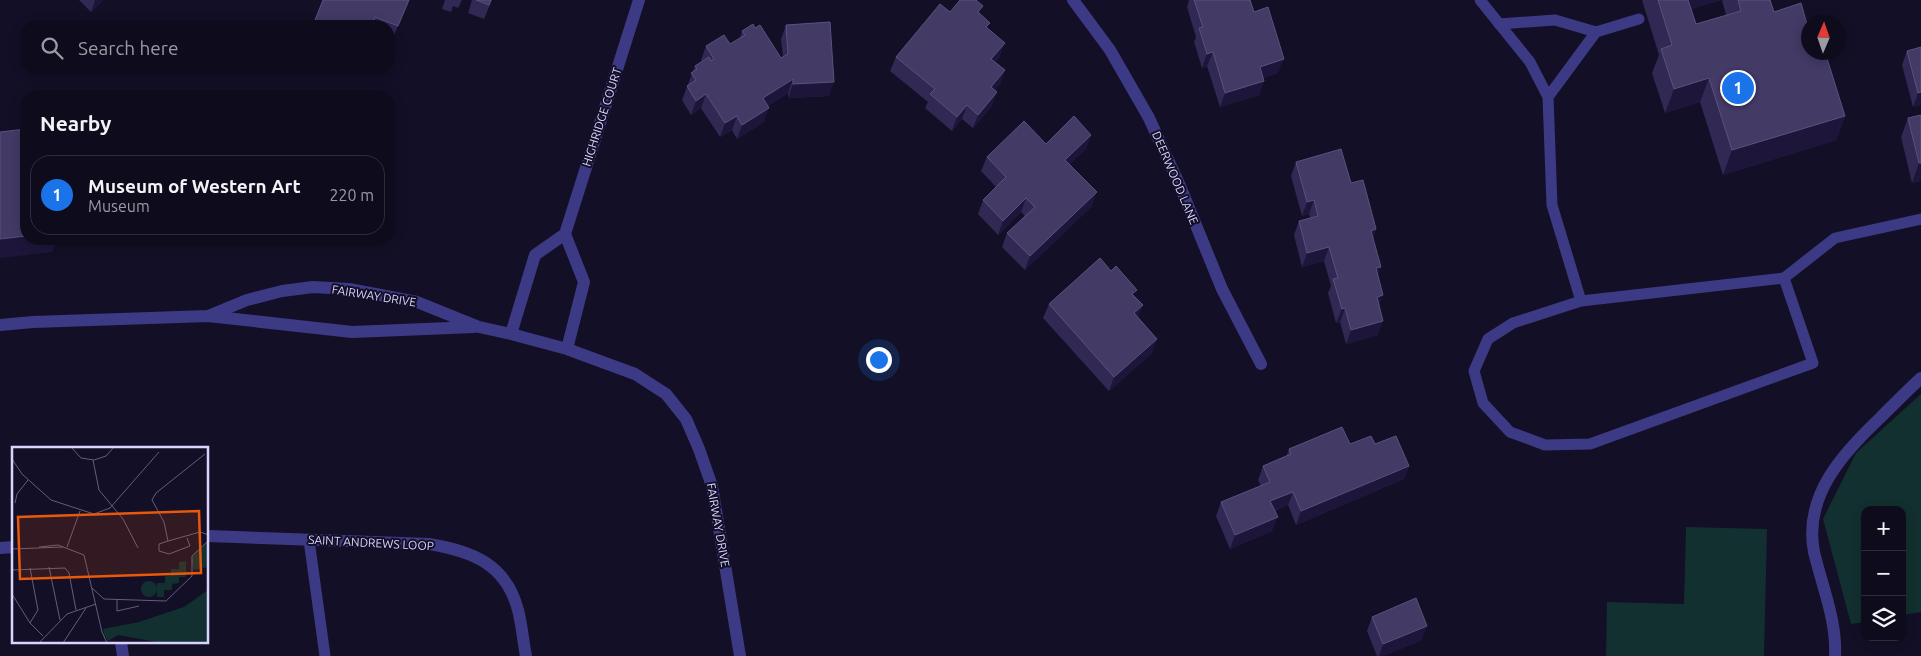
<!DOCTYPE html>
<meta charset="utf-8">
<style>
:root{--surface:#0e0b1c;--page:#1c1929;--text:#f1f3f6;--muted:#9b9ba3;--line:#2e2b3b;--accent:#1a73e8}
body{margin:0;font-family:Ubuntu,sans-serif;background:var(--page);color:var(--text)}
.controls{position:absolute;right:15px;bottom:15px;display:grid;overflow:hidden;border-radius:10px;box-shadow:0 2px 12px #0003}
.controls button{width:45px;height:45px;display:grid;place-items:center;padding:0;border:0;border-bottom:1px solid var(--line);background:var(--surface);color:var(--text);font:25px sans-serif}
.compass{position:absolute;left:1801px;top:15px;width:45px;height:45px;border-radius:50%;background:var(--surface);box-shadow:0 2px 12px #0003;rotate:2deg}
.you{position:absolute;left:878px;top:359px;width:18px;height:18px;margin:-12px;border:4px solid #fff;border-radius:50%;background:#1a73e8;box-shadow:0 0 0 8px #1a73e833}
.badge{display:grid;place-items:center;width:32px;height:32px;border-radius:50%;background:var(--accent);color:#fff;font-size:16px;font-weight:700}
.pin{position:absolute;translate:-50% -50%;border:2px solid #fff;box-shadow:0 1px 5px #0006}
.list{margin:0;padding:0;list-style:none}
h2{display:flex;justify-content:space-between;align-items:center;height:65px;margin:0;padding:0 20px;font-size:21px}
h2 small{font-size:16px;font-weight:400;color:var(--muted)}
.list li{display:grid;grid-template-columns:32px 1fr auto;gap:15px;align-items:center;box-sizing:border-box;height:80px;margin:0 10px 10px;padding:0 10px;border:1px solid var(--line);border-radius:20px}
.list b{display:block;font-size:19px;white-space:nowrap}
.list p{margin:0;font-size:16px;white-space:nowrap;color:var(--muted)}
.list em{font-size:16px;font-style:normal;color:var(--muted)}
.icon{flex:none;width:28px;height:28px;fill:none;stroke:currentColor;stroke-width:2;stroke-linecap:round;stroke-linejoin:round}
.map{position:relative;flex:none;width:1921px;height:656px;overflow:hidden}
.search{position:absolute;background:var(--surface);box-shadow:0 2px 12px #0003;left:20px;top:20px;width:375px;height:55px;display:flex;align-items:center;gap:12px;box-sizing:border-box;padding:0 18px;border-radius:20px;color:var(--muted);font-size:19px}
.panel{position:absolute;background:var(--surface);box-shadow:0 2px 12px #0003;left:20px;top:90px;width:375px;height:155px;border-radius:20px}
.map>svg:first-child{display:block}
.green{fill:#12302f}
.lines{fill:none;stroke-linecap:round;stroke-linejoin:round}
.service{stroke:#3d3a85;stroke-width:11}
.minor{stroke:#3d3a85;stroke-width:12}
.wall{fill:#312854}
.shaded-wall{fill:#1d163a}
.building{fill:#433a66;stroke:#5a527e}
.labels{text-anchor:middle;stroke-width:4;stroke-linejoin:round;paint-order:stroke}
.street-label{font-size:12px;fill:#d9d4ff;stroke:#130f26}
.inset-road{fill:none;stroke:#625e7d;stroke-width:1}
.view{fill:#e8590c;fill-opacity:0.15;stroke:#e8590c;stroke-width:2.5}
.inset-edge{fill:none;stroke:#d9d4ff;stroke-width:2.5}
</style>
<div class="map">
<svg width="1921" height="656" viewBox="0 0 1921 656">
<rect width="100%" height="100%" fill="#130f26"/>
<path class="green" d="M1921,394V612L1902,615V510H1865V622L1851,624L1823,519L1856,453Z
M1686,527L1767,529L1764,656H1606L1607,602L1684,604Z"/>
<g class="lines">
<path class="service" d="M1480,0L1530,62L1548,97L1552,205L1581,301L1513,323L1488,339L1474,371L1483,403L1510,432L1545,445L1590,444L1813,363L1784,278
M1499,24L1555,20L1596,32
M1548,97L1596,32L1639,19
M1581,301L1784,278L1835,238L1921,219
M309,540L325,656"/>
<path class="minor" d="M1073,0L1110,50L1149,118L1180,186L1222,289L1261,364
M565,234L584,282L567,349
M208,316L247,300L282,291L313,287L349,289L417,302L479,327L511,334L567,349L635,374L666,394L686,419L699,449L712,486L740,656
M0,325L33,322L208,316L352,332L474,327
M511,334L535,255L565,234L639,0
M208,536L429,544C472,551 506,564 518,610C522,625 523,641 526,656
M0,548L14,547
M121,642L123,656
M1835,656C1837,621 1822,586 1814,552C1803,496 1843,453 1880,418C1893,405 1907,391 1921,378"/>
</g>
<path class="wall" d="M79,0H103L91,12Z
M323,0H409L392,40L389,39V26H313Z
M444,0H462L458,8L453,6L451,12L442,9L445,0Z
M472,0H492L484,19L468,13Z
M1189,0H1250L1254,12L1278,73L1263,78L1264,81L1259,95L1220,107L1207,66L1202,68L1194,42L1196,37L1187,7Z
M1642,0H1721L1691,9L1696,24L1726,15L1722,0H1770L1774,12L1808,52L1845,116L1836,140L1723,175L1700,102L1665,113L1652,73L1659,55Z
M950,12L980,14L988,29L1000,57L995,62L1005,70L1000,84L995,90L992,106L973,128L962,119L952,131L925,108L928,102L890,71L896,57Z
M786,25L829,96L788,98V93L768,106L764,122L737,139L732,130L720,137L701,108L691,115L682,100L695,66L702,61L701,60L706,46L730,44L740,38L742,31L755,28L781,58L783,57L781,39Z
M1921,47V105L1913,107L1902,65L1907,51Z
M1921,115V181L1912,183L1901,137L1908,118Z
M1091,135L1086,149L1070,164L1092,206L1025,270L1002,247L1007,233L1025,216L1021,212L998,235L978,214L983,200L996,187L981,171L987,157L1046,144Z
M1296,162L1351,183L1376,229L1373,239L1378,275L1379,306L1378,335L1346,344L1340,322L1336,323L1328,293L1331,286L1324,261L1302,267L1294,235L1299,221L1310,218L1309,214L1302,216L1291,176Z
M1134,296L1138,318L1152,353L1109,391L1043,318L1049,304Z
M1350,444H1375L1409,466L1404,479L1296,525L1288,505L1275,511L1272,531L1230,549L1216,516L1221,502L1261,486L1258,480L1263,466L1286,457L1289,449Z
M1372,617L1422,640L1383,656H1377L1367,631Z"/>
<path class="shaded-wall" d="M95,0H103L91,12Z
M1681,0H1721L1676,14Z
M1005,43L1000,57L986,73L991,59Z
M1213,52L1207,66L1202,68L1207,54Z
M1284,59L1278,73L1254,81L1260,67Z
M1005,70L1000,84L986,101L991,87Z
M1709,78L1700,102L1665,113L1674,89Z
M793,79L788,93L758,112L763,98Z
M1264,81L1259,95L1220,107L1225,93Z
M834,82L829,96L788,98L793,84Z
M997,92L992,106L973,128L978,115Z
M1921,92V105L1913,107L1918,93Z
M706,94L701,108L691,115L696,101Z
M967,105L962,119L952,131L957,117Z
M769,108L764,122L737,139L742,125Z
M737,116L732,130L720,137L725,123Z
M1845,116L1836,140L1723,175L1732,150Z
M1091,135L1086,149L1060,174L1065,160Z
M1919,163H1921V181L1912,183Z
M1097,192L1092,206L1025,270L1030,256Z
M1026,198L1021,212L998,235L1003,221Z
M1314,200L1309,214L1302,216L1307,202Z
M1376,229L1371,243V231Z
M26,236V239H57L52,252L0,258V239Z
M1329,247L1324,261L1302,267L1307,253Z
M1381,267L1376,281V268Z
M1383,295L1378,309L1377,297Z
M1143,305L1138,319L1134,313Z
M1345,308L1340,322L1336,323L1342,309Z
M1383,321L1378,335L1346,344L1351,330Z
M1157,339L1152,353L1109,391L1114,377Z
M1409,466L1404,479L1296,525L1301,511Z
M1293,492L1288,505L1265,515L1270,501Z
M1278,517L1272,531L1230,549L1235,535Z
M1427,626L1422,640L1383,656H1379L1383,644Z"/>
<path class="building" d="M323,0H409L398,26L375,17L372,26H329L315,20Z
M476,0H491L489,5Z
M960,0H976L983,6L978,12L990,23L986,27L1005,43L991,59L1005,70L991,87L997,92L978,115L967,105L957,117L930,94L935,89L896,57L940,4L950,12Z
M1194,0H1250L1254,12L1268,7L1284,59L1260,67L1264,81L1225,93L1213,52L1207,54L1199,28L1203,27Z
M1658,0H1688L1696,24L1741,11L1738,0H1770L1774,12L1801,3L1808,28V52H1825L1845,116L1732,150L1709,78L1674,89L1661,49L1672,45Z
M830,22L834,82L793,84V79L763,98L769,108L742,125L737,116L725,123L706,94L696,101L687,86L696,80L691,73L697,69L695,66L709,57L711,61L714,59L706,46L724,35L730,44L745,35L742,31L753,24L755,28L760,25L781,58L788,54L786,25Z
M1921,47V92L1918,93L1907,51Z
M1921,115V163H1919L1908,118Z
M1074,116L1091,135L1065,160L1097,192L1030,256L1007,233L1035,207L1026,198L1003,221L983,200L1006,177L987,157L1024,121L1046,144Z
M26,129V236L0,239V132Z
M1341,149L1351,183L1363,180L1376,229L1371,231L1381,267L1376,268L1383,295L1377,297L1383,321L1351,330L1345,308L1342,309L1333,279L1338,278L1329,247L1307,253L1299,221L1318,216L1314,200L1307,202L1296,162Z
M1100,258L1111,271L1116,266L1137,290L1132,294L1143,305L1134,313L1157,339L1114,377L1049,304Z
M1342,427L1350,444L1371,436L1375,444L1396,436L1409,466L1301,511L1293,492L1270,501L1278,517L1235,535L1221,502L1270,482L1263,466L1291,454L1289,449Z
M1416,598L1427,626L1383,644L1372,617Z"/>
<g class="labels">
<g class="street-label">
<text transform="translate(602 117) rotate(-72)" y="4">HIGHRIDGE COURT</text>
<text transform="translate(1175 178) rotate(67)" y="4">DEERWOOD LANE</text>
<text transform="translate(374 296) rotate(9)" y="4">FAIRWAY DRIVE</text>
<text transform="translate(718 525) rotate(80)" y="4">FAIRWAY DRIVE</text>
<text transform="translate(371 543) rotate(3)" y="4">SAINT ANDREWS LOOP</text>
</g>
</g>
<g transform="translate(12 447)">
<rect width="196" height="196" fill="#130f26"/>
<path d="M196,94V120L182,123L179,113L182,107ZM174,114V130H167V136L160,137V143H152V150H145V136H153V129H159V122H167V115ZM129 142a8 8 0 1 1 16 0a8 8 0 1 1-16 0ZM196,143V196L144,195L106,188L96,194L92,187L91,182L127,175L172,160Z" fill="#12302f"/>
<path class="inset-road" d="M59,0L69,11L82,13L94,9L102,0M0,12L10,27L39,53L82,67L98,61L147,5M81,13L87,43L111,72L126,101M3,56L5,47L16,33M175,91L178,99L157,107L147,104V97L156,94L152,75L140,53L144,46L193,7M156,94L188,85L197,88M27,100L46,98L72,108L90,185L95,196M55,100L68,64M0,102L51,100M37,120L48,173M0,123L53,121L57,126L64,163M80,141L92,152L154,154L180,129V109L197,93M0,147L18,176L31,189M105,152V164L127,159M18,176L26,163L18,121M27,196L55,167L84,157M51,196L74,161"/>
<path class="view" d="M187,64L189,126L8,132L6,70Z"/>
<rect width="196" height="196" class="inset-edge"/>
</g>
</svg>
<div class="controls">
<button>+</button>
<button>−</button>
<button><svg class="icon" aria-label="layers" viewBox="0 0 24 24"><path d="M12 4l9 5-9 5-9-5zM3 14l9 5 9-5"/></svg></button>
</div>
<svg class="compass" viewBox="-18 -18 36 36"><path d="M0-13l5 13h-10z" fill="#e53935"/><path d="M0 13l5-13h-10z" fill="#9b9ba3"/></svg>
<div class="you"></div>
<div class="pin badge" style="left:1738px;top:88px">1</div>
<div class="search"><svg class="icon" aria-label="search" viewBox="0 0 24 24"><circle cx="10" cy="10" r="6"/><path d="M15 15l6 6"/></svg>Search here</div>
<section class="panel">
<h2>Nearby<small></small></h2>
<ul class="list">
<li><span class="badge">1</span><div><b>Museum of Western Art</b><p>Museum</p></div><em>220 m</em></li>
</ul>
</section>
</div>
